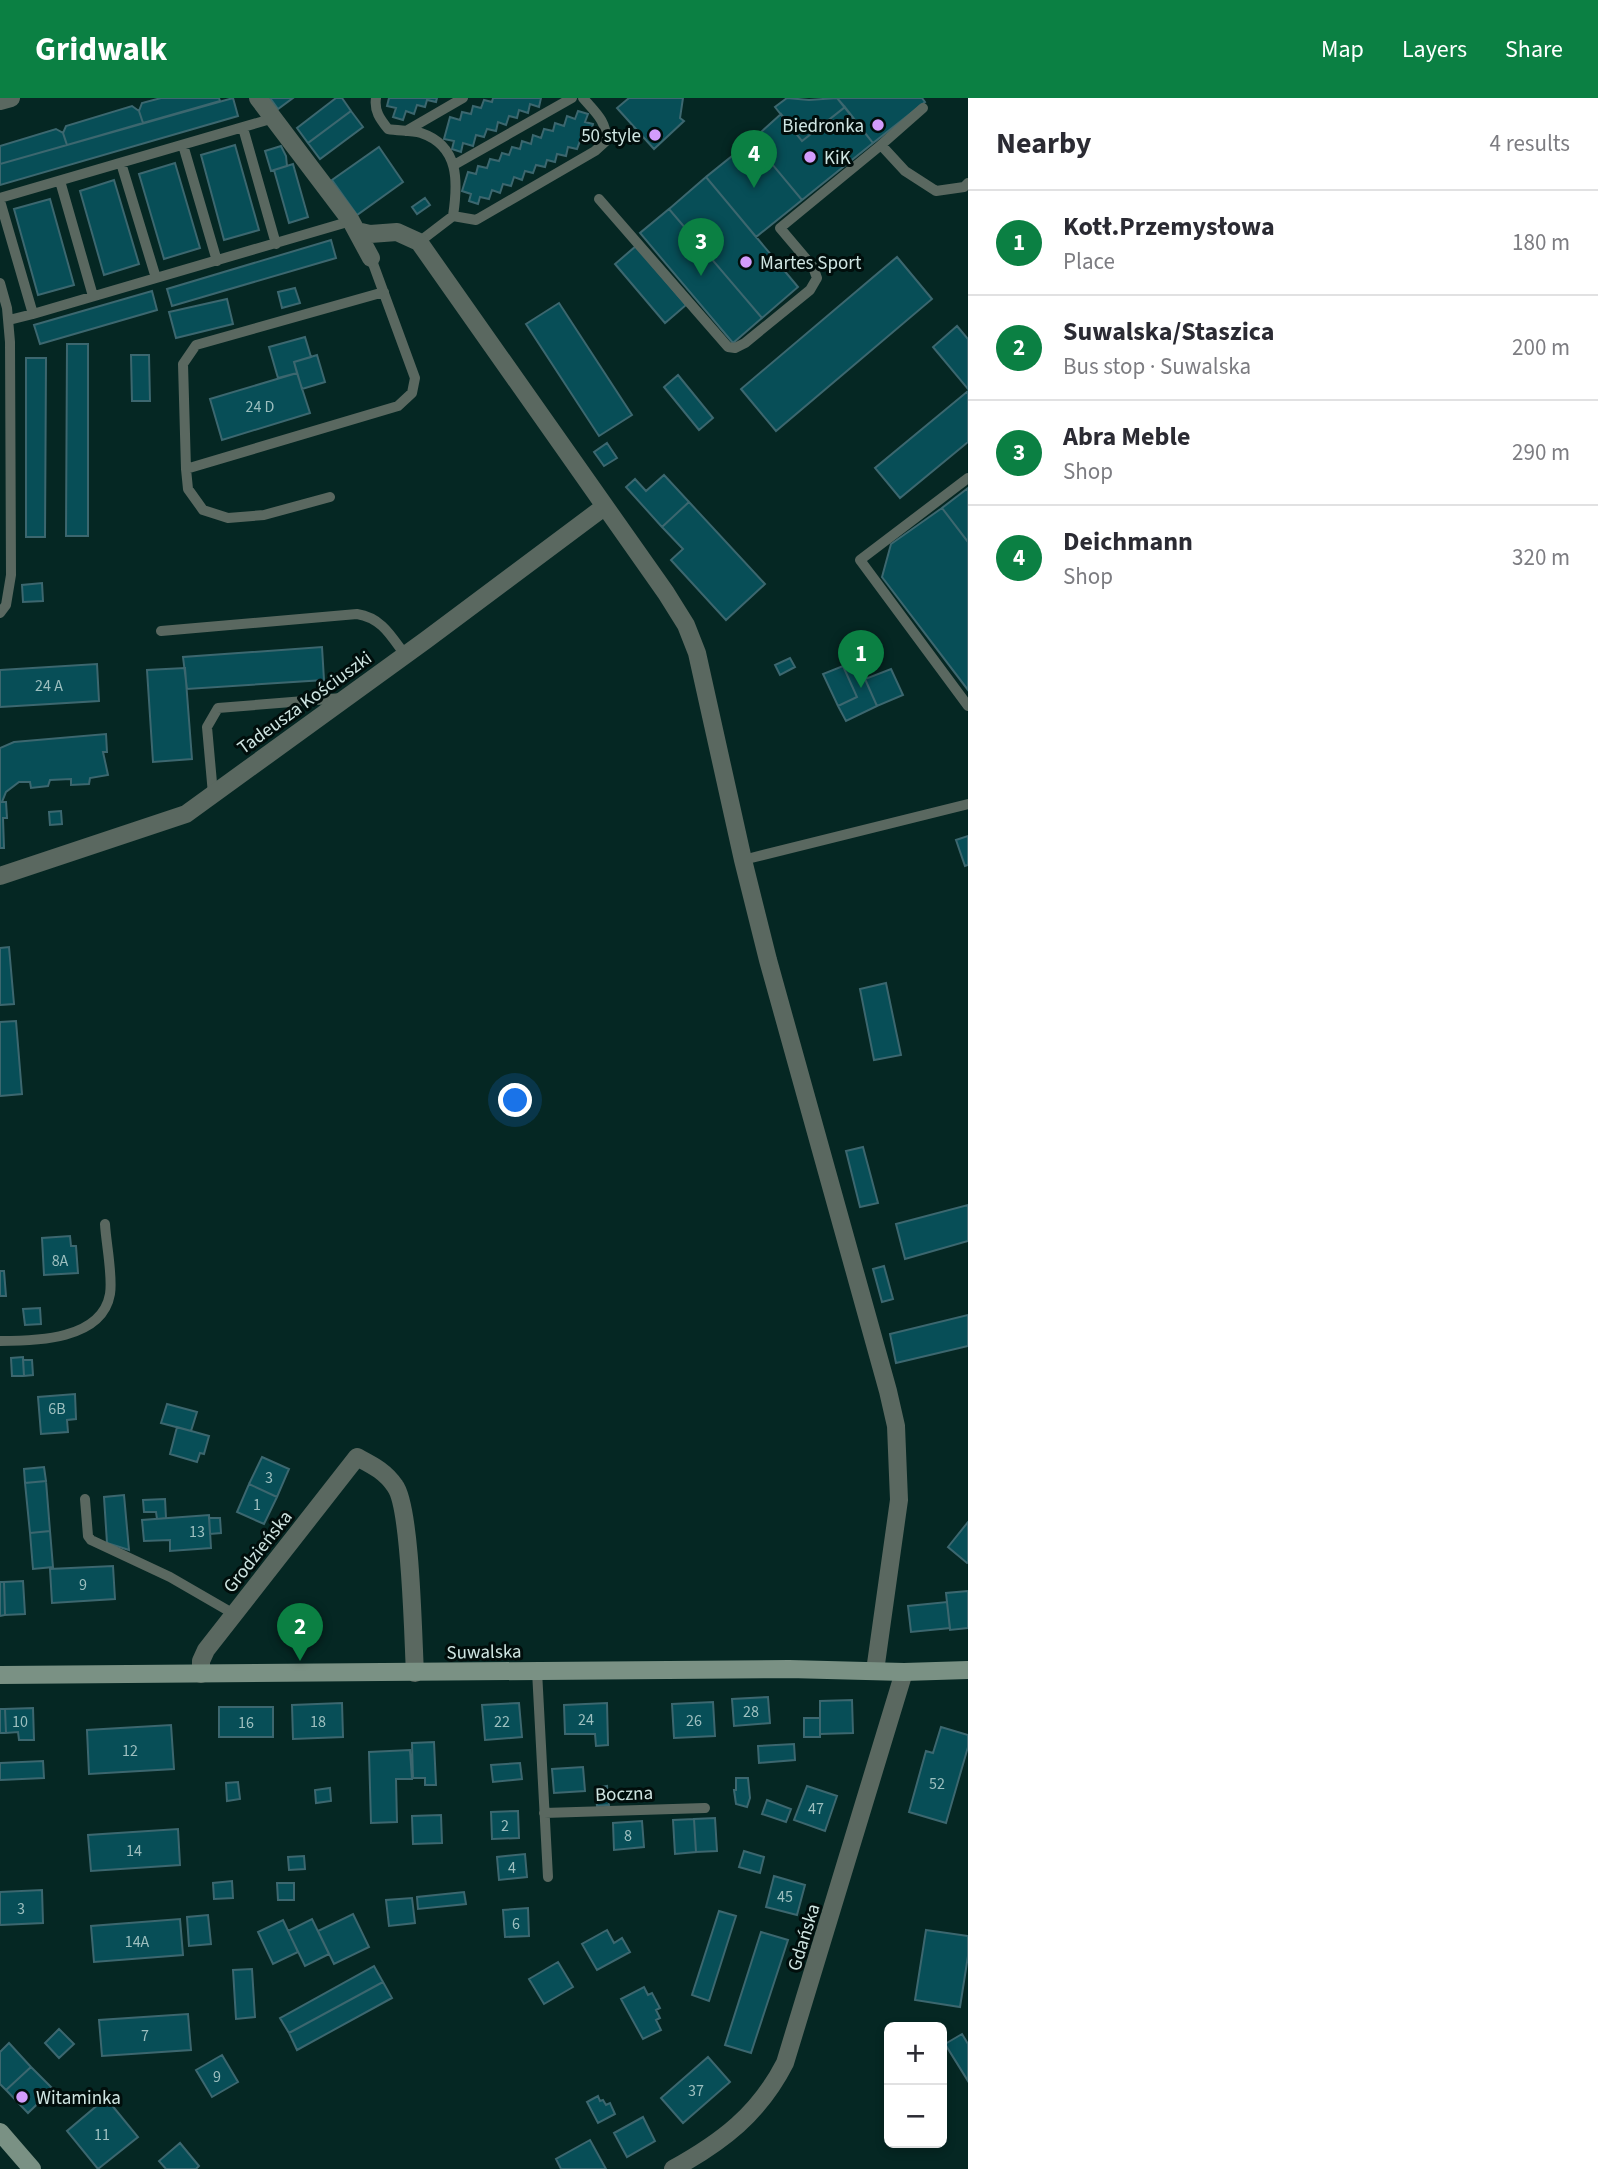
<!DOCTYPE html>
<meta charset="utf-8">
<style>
:root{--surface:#fff;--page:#f2f2f3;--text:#2b2b33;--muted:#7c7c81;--line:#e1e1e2;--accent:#0b8043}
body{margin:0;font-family:"Source Sans 3",sans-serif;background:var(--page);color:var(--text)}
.controls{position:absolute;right:21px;bottom:21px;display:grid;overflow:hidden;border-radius:10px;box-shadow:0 4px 10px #0003}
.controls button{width:63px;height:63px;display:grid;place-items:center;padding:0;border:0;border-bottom:2px solid var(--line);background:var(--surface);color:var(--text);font:35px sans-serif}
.you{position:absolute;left:516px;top:1003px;width:24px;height:24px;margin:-18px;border:5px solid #fff;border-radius:50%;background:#1a73e8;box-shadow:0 0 0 10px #1a73e833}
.badge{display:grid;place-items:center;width:46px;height:46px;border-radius:50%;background:var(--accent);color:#fff;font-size:23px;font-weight:700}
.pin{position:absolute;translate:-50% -58px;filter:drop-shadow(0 2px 4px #0008)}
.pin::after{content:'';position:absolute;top:37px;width:24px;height:21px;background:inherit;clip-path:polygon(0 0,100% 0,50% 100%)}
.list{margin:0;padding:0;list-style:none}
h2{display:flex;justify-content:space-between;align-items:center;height:91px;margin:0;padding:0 28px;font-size:30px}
h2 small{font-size:23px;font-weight:400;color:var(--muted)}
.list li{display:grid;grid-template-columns:46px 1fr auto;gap:21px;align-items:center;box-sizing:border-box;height:105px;padding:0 28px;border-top:2px solid var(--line)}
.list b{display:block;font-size:26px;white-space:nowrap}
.list p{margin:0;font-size:23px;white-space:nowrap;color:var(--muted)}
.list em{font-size:23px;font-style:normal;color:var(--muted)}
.map{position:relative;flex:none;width:968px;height:2071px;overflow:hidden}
header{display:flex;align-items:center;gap:42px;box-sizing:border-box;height:98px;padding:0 35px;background:var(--accent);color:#fff}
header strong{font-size:33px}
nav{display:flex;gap:38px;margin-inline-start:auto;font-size:24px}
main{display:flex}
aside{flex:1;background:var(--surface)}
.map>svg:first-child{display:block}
.building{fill:#074e57;stroke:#3c676f;stroke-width:2}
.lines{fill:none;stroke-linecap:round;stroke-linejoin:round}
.lane{stroke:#5a6860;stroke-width:10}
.street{stroke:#5a6860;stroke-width:18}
.secondary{stroke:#7a9184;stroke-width:18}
.poi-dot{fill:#d39cfc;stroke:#010e0c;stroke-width:2.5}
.labels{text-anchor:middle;stroke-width:6;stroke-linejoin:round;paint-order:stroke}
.number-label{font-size:16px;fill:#9dbfbf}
.poi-label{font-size:19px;fill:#cfe5e2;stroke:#010e0c;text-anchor:start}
.street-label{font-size:19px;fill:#cfe5e2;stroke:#010e0c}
</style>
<header>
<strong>Gridwalk</strong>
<nav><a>Map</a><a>Layers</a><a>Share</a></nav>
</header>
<main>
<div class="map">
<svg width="968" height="2071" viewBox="0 0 968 2071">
<rect width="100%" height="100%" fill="#052723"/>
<path class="building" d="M161,0H219L220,3L143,25L139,13L142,5Z
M233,0L238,18L0,87V66Z
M270,0H293L278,11Z
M336,0H342L351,13L308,45L297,30Z
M389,0H437L436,4L427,2L425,9L417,7L414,16L406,13L403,22L393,19L396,10L387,8Z
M493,0H541L539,9L530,6L528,15L519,12L517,20L509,18L506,27L498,24L496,33L487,31L484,39L476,37L473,48L463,45L461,54L452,51L454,43L444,41L450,19L460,22L462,14L471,16L473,8L481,10L484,2L492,4Z
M629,0H683L680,20L684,23L654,51L617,10Z
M787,0L809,2L837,0L845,9L802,43L775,9Z
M837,0H922L925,4L873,45Z
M132,8L139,13L143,25L67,47L63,35L66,28Z
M845,9L873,45L802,102L752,42L781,16L802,43Z
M351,13L363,29L320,61L308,45Z
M578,13L588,16L585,24L593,26L588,45L580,43L577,51L568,49L566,58L557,56L555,64L547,62L545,69L536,67L533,75L525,73L522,82L514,79L511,88L503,86L500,95L492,92L489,101L480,99L478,106L469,103L471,96L462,93L468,74L476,76L478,68L487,70L490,61L499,63L502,55L509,57L512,49L520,51L522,43L531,46L533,37L541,40L544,31L553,33L555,25L564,28L567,18L575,21Z
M56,31L63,35L67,47L0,66V48Z
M752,42L802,102L756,139L706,79Z
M235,47L259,132L224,142L201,57Z
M281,48L286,58L287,68L271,73L265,53Z
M379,49L403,84L357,117L332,82Z
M175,65L200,150L164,161L139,76Z
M293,66L308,119L289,125L274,72Z
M706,79L798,189L762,220L669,111Z
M114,82L139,166L104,177L80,93Z
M425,100L430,107L417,116L412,109Z
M50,101L74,187L38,197L14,111Z
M669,111L762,220L733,245L640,135Z
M331,142L336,160L172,208L167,191Z
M636,148L686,207L665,225L615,166Z
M897,159L932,201L776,333L741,291Z
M295,190L300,205L282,210L278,194Z
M152,193L157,212L40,246L34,227Z
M227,201L233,226L176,240L169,214Z
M559,205L632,317L599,338L526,226Z
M957,228L968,241V291L933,249Z
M305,239L311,259L294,264L297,275L278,280L269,249Z
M67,246H88V438H66Z
M131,257H149L150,303H132Z
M317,257L325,284L302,291L294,264Z
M26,260H46L45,439H26Z
M297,275L310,315L222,342L210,301Z
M678,277L713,320L699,332L664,289Z
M968,293V344L900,400L875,370Z
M607,345L617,360L604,368L594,354Z
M664,377L689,404L662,429L626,389L635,381L646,393Z
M968,390V444L942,410Z
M689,404L765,486L726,522L671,462L683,451L662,429Z
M942,410L968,444V592L882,479L891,446Z
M42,485L43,503L23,504L22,487Z
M322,549L324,582L187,591L183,559Z
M790,560L795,569L780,577L775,567Z
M856,561L877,608L846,623L838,608L857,599L843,568Z
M97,566L99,603L0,609V572Z
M843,568L857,599L838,608L823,576Z
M185,570L192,661L153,664L147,572Z
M891,571L903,597L877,608L865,581Z
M106,636L107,654H103L108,677L90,680L89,686L71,687V681L50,682L48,688L31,690L30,684H19L6,694L2,704H6L7,720H3L4,750H0V650L14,644Z
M61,713L62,726L50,727L49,714Z
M968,738V767L965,768L956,742Z
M9,849L14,906L0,907V850Z
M886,885L901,957L874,962L860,891Z
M16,923L22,996L0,998V924Z
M863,1049L878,1105L860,1109L846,1053Z
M968,1107V1143L905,1161L896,1126Z
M70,1138L71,1148H76L78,1175L44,1177L42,1140Z
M884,1168L893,1201L882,1204L873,1171Z
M0,1173H4L6,1198H0Z
M40,1210L41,1226L25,1227L23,1211Z
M968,1217V1248L896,1265L890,1236Z
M23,1259L24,1278H12L11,1260Z
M23,1262H32L33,1277L24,1278Z
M75,1296L76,1321L67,1322L68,1334L41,1336L38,1299Z
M167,1306L197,1314L191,1333L161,1325Z
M177,1329L209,1338L204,1356L200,1355L197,1364L170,1356Z
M262,1359L289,1371L277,1399L249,1386Z
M44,1369L46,1383L25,1385L24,1371Z
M46,1383L50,1433L30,1435L25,1385Z
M249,1386L277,1399L264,1426L237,1414Z
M124,1397L129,1452L107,1445L104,1399Z
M165,1401L166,1420L157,1421L156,1414H144L143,1402Z
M209,1417L211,1450L170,1453V1442L144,1443L142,1422Z
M209,1420H220L221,1435L210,1436Z
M968,1424V1464L967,1465L948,1449Z
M50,1433L53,1469L33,1471L30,1435Z
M113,1468L115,1501L52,1505L50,1471Z
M23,1483L25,1516L5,1517L4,1484Z
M0,1484H4L5,1517L0,1518Z
M968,1493V1530L950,1532L946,1495Z
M947,1504L950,1530L911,1534L908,1508Z
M768,1599L770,1625L734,1628L732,1601Z
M852,1602L853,1635L820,1636V1603Z
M713,1604L715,1638L674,1640L672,1606Z
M342,1605L343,1639L293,1641L292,1607Z
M519,1605L522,1639L485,1642L482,1607Z
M607,1605L608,1647L596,1648L595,1636H565L564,1607Z
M219,1609H273V1639H219Z
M33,1610L34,1642H19L18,1634L6,1635L5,1611Z
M0,1611H5L6,1635H0Z
M804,1620H820V1639H804Z
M171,1627L174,1671L89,1676L87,1632Z
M941,1629L968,1637V1649L946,1725L909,1714L926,1653L933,1655Z
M434,1644L436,1687H425V1680H413L412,1645Z
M794,1646L795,1662L759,1665L758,1648Z
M410,1652L412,1681H396L397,1724L371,1725L369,1654Z
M43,1663L44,1680L0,1682V1665Z
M520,1665L522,1681L493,1684L491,1667Z
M583,1669L585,1693L554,1695L552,1671Z
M736,1680H748L750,1700L747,1709L736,1706L734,1692H736Z
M238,1684L240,1701L227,1703L226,1685Z
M607,1688L609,1707L597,1708L595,1690Z
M807,1688L837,1698L825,1733L794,1722Z
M330,1690L331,1703L316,1705L315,1692Z
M767,1702L791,1711L786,1724L762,1716Z
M518,1713L519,1740L492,1741L491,1714Z
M441,1717L442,1745L413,1746L412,1718Z
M715,1720L717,1753L696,1754L694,1721Z
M694,1721L696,1754L675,1756L673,1722Z
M642,1723L644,1749L614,1752L613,1725Z
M178,1731L180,1767L91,1773L88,1737Z
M744,1753L764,1759L760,1775L739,1769Z
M525,1756L527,1779L499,1782L497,1759Z
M304,1758L305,1771L289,1772L288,1759Z
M774,1778L805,1787L797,1817L766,1809Z
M232,1783L233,1800L214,1801L213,1785Z
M277,1785H294V1802H278Z
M42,1792L43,1825L0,1827V1794Z
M464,1794L466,1806L418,1811L417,1799Z
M412,1800L415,1825L389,1828L386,1802Z
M528,1810L529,1838L505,1839L503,1812Z
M719,1813L736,1818L709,1903L692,1897Z
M353,1816L369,1849L334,1866L318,1833Z
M208,1817L211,1846L189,1848L187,1819Z
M180,1821L183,1857L94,1864L91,1828Z
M312,1821L329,1856L305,1868L288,1833Z
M283,1822L298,1854L273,1866L258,1834Z
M607,1832L614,1845L622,1840L630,1854L597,1872L582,1846Z
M926,1832L968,1838V1858L960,1909L915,1902Z
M761,1834L788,1842L751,1955L725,1947Z
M558,1864L573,1889L544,1906L529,1881Z
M374,1868L383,1884L289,1935L280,1920Z
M252,1871L255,1919L236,1921L233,1872Z
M383,1884L392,1900L297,1952L289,1935Z
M644,1889L648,1897L652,1895L660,1910L656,1912L660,1920L656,1922L661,1932L643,1941L621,1901Z
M188,1916L191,1952L102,1958L99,1922Z
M59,1931L74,1946L59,1960L45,1945Z
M962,1936L968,1946V1983L945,1946Z
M9,1945L31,1969L6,1992L0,1986V1954Z
M222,1957L238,1984L212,1999L196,1972Z
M708,1959L730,1984L683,2025L661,2000Z
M31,1969L53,1991L28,2015L6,1992Z
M598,1998L600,2003L603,2002L606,2007L610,2005L615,2016L598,2025L587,2004Z
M106,2000L138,2039L98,2071L67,2033Z
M643,2019L655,2043L627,2059L614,2035Z
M590,2042L606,2071H561L556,2061Z
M180,2045L199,2068L196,2071H166L159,2063Z"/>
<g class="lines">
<path class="lane" d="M376,0C374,13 380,21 388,31C398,33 411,32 421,35C460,48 458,85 453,118
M243,30L276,146
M406,33L463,0
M183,47L217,163
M881,47L905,73L936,93L964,89L968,85
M121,65L156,180
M454,67L572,0
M60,83L93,198
M0,100L274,20
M599,101L728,249L735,250L745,245L810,192L817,180L813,169L780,130L881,47L923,10
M0,103L33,216L351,123
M419,144L453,118L476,122L595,53L606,43C607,23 595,14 583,0
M0,185L7,210L10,244L11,477L6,507L0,515
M9,222L33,216
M186,371L398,308L412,295L415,280L371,160
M968,380L860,462L968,608
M330,399L264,417L228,420L203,412L188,391L186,371L183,266L196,247L384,194
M161,533L357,516C382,520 391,538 405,557
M213,696L207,629L218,610L342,600
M743,762L968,706
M0,1243C36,1243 102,1242 110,1196C113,1178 106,1145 105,1126
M85,1401L88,1438L91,1442L170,1479L234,1516
M537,1573L548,1779
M544,1715L705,1710"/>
<path class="street" d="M258,0L351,123L371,160
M0,3L11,0
M357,133L370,136L397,134L419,144L666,495L686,527L697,555L743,762L768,862L888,1293L896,1328L899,1402L875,1573
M0,778L186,716L426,542L604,409
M201,1576V1563L206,1552L357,1359C372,1367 385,1373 395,1388C411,1409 413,1541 415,1575
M673,2071C722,2044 759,2016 785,1965L904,1574"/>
<path class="secondary" d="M0,1577L789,1571L904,1574L968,1572
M0,2034L32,2071"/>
</g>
<g class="poi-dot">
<circle cx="878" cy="27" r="7"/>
<circle cx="655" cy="37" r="7"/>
<circle cx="810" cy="59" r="7"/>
<circle cx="746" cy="164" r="7"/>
<circle cx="22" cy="1999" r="7"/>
</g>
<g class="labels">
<g class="number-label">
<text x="260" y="314">24 D</text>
<text x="49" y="593">24 A</text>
<text x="60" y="1168">8A</text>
<text x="57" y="1316">6B</text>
<text x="269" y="1385">3</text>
<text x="257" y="1412">1</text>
<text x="197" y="1439">13</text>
<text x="83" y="1492">9</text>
<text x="751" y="1619">28</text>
<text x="586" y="1627">24</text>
<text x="694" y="1628">26</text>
<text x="20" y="1629">10</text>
<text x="318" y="1629">18</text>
<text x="502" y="1629">22</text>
<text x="246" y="1630">16</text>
<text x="130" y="1658">12</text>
<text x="937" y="1691">52</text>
<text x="816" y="1716">47</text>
<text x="505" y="1733">2</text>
<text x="628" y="1743">8</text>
<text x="134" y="1758">14</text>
<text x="512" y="1775">4</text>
<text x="785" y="1804">45</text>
<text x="21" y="1816">3</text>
<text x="516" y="1831">6</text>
<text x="137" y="1849">14A</text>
<text x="145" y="1943">7</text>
<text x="217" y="1984">9</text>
<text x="696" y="1998">37</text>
<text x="102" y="2042">11</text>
</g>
<g class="poi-label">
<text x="864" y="34" text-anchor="end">Biedronka</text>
<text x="641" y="44" text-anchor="end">50 style</text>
<text x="824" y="66">KiK</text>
<text x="760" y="171">Martes Sport</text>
<text x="36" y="2006">Witaminka</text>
</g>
<g class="street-label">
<text transform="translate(304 604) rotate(-36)" y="7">Tadeusza Kościuszki</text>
<text transform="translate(257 1453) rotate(-52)" y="7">Grodzieńska</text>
<text transform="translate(484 1553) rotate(-1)" y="7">Suwalska</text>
<text transform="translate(624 1695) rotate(-2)" y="7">Boczna</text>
<text transform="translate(803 1839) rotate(-73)" y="7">Gdańska</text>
</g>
</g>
</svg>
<div class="controls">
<button>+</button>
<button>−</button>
</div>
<div class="you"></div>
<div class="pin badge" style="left:861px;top:590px">1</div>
<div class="pin badge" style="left:300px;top:1563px">2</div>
<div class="pin badge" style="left:701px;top:178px">3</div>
<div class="pin badge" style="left:754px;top:90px">4</div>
</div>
<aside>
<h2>Nearby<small>4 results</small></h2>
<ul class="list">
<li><span class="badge">1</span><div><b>Kotł.Przemysłowa</b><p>Place</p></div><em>180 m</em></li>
<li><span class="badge">2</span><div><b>Suwalska/Staszica</b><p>Bus stop · Suwalska</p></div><em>200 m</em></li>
<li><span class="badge">3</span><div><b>Abra Meble</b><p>Shop</p></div><em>290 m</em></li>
<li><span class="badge">4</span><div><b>Deichmann</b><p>Shop</p></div><em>320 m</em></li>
</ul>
</aside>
</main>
